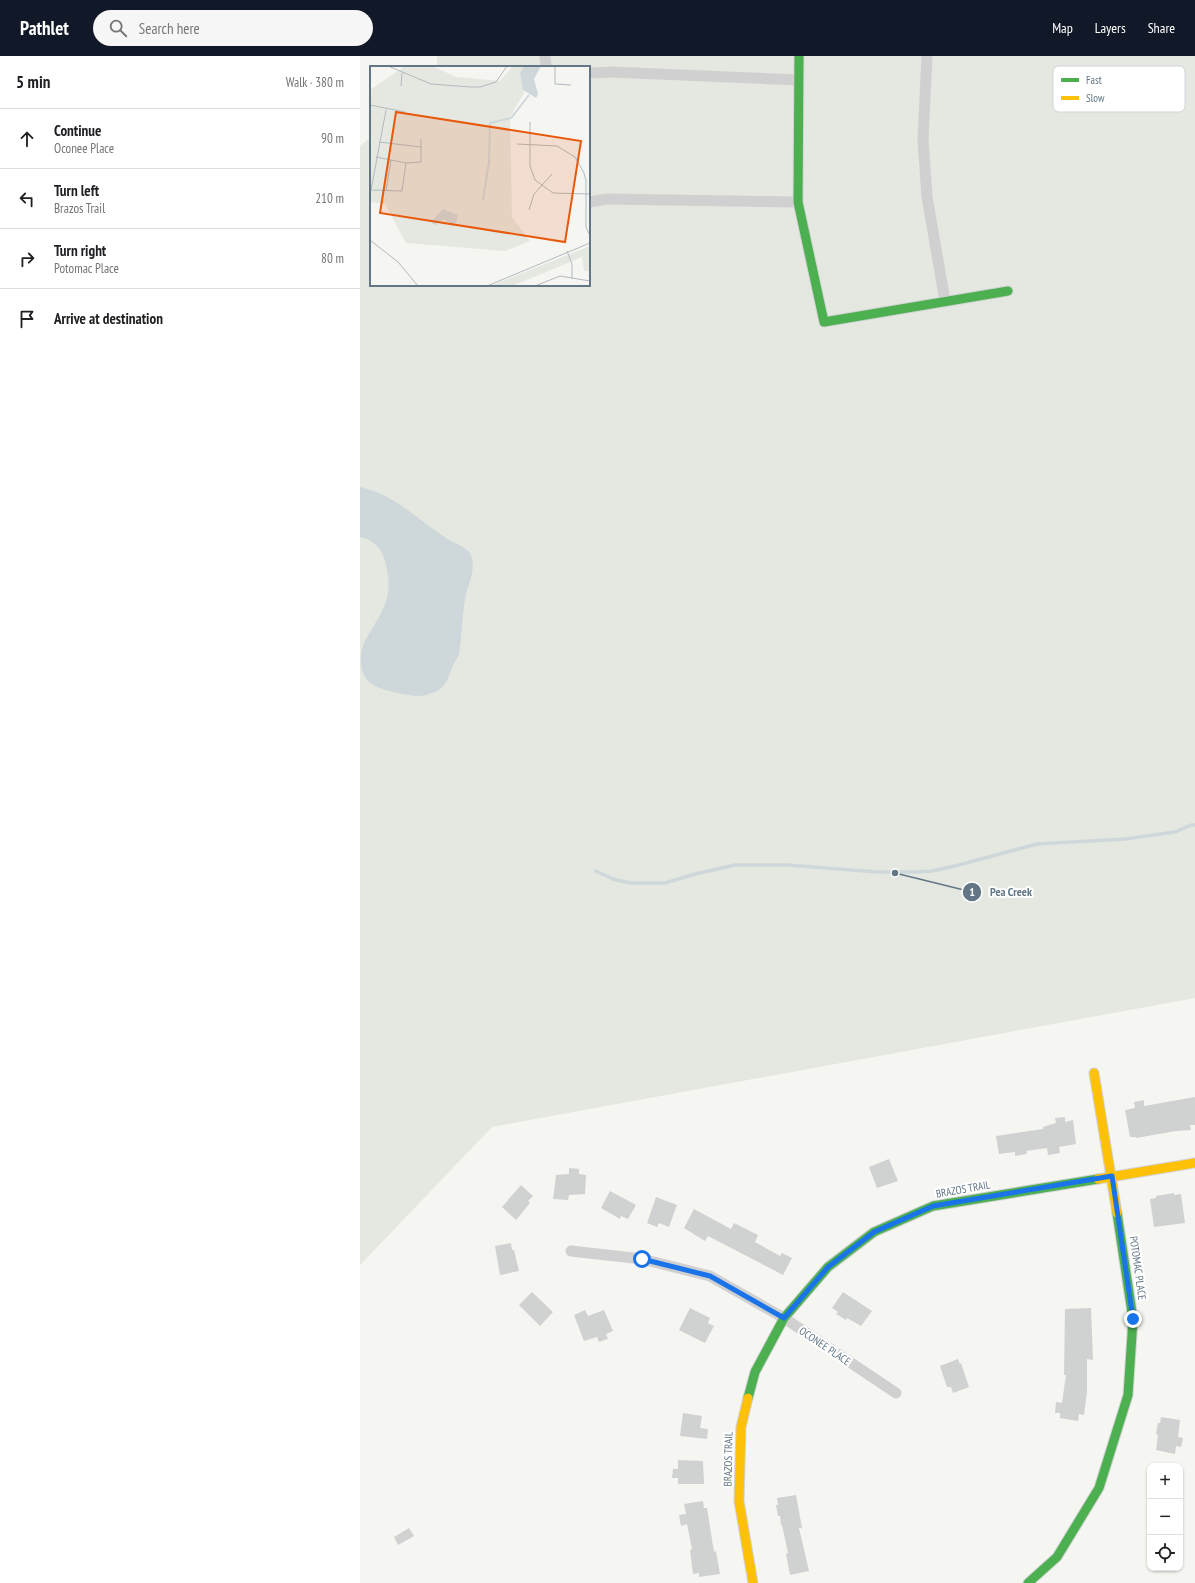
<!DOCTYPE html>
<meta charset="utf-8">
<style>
:root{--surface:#fff;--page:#f6f6f6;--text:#202124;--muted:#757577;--line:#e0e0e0;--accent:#111827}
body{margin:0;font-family:"PT Sans Narrow",sans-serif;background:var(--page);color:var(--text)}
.controls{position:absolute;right:12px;bottom:12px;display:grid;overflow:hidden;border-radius:8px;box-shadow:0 1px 3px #0004}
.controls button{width:36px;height:36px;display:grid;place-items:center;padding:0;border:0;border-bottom:1px solid var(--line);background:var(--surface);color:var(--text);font:20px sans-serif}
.stop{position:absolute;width:12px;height:12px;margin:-9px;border:3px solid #1a73e8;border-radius:50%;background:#fff}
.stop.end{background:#1a73e8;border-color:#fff;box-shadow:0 1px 4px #0008}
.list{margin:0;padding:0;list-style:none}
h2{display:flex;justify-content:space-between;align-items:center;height:52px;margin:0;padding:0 16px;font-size:17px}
h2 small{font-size:13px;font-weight:400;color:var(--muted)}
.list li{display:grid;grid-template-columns:26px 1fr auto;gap:12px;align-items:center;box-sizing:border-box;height:60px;padding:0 16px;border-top:1px solid var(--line)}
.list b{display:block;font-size:15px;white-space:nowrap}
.list p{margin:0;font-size:13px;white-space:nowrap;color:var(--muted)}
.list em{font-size:13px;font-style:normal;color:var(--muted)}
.icon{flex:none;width:22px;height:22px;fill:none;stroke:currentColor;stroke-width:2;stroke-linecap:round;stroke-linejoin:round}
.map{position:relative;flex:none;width:835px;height:1527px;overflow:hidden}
header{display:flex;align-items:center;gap:24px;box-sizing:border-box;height:56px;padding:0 20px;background:var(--accent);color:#fff}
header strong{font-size:19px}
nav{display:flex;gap:22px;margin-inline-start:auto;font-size:14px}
.search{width:280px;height:36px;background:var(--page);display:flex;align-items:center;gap:10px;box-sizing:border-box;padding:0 14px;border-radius:22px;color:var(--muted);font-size:15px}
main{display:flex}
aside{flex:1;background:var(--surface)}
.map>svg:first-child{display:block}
.green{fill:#e4e8e0}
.water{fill:#ced7da}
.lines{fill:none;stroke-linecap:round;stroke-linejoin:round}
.stream{stroke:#ced7da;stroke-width:3.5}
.building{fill:#d0d1d1}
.fast-casing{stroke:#d2d3d3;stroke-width:11}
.slow-casing{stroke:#d2d3d3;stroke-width:11}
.street{stroke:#d0d0d1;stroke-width:11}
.fast{stroke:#4caf50;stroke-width:9}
.slow{stroke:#ffc107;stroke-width:9}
.route{stroke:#1a73e8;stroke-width:5}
.labels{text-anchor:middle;stroke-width:4;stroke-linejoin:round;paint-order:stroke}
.street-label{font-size:11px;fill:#627685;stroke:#fff}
.inset-river{fill:none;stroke:#ced7da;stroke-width:2}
.inset-road{fill:none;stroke:#b1bac0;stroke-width:1}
.view{fill:#e8590c;fill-opacity:0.15;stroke:#e8590c;stroke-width:2}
.inset-edge{fill:none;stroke:#627685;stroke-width:2}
.key{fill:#fff;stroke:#d0d6da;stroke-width:1}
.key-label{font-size:11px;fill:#627685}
.leader{fill:none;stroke:#627685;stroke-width:1.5}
.callout-dot{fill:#627685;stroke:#fff;stroke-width:1.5}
.mark-label{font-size:12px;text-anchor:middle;font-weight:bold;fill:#fff}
.callout-label{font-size:12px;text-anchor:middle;font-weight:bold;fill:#627685;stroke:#fff;stroke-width:4;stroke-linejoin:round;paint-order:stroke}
</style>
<header>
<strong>Pathlet</strong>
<div class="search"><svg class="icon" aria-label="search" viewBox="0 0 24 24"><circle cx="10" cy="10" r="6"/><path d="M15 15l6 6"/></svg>Search here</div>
<nav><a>Map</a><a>Layers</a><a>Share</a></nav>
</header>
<main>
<aside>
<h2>5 min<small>Walk · 380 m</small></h2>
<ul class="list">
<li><svg class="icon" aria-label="ahead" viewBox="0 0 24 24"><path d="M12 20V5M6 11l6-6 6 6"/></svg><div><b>Continue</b><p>Oconee Place</p></div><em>90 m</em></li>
<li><svg class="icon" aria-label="left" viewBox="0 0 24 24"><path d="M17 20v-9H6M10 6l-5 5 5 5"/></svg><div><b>Turn left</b><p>Brazos Trail</p></div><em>210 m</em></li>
<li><svg class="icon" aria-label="right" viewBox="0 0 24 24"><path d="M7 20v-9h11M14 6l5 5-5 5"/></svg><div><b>Turn right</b><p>Potomac Place</p></div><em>80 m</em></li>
<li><svg class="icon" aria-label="arrive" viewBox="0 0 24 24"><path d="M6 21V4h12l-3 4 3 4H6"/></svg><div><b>Arrive at destination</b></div></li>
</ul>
</aside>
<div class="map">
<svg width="835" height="1527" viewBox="0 0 835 1527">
<rect width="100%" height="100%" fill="#f5f5f2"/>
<path class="green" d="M77,0H835V942L132,1071L0,1209V90L11,81V229H229V11H77Z"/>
<path class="water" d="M0,431C34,438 58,464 86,482C94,488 110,491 112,502C115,514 109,527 106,538C102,557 102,579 99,599C90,611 90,628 77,635C71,638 63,640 57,640C46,639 24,635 15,630C6,626 2,617 1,608C0,587 7,583 16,566C30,544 32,527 24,502C20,490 12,484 0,481Z"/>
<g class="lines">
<path class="stream" d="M236,815L253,823L270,827H305L335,818L375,809H428L517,816H553L572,815L595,810L677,788L765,783L815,776L831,769H835"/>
</g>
<path class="building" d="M835,1041V1069H830L831,1074L816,1075L776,1082V1081H770L765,1054L775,1052L774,1046L784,1044V1050Z
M705,1061V1066L713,1064L716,1088L699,1091L700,1097L688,1099L687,1092L666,1095L667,1098L655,1100V1096L639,1098L636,1080L683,1073V1071L696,1067L695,1062Z
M529,1103L538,1125L517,1132L509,1111Z
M209,1112L219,1113V1118L226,1119L225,1138L209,1139L208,1144L193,1143L196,1119L209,1118Z
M161,1129L173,1140L168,1145L170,1147L156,1164L142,1151Z
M250,1135L276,1149L268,1163L261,1160L260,1163L241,1152Z
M814,1137V1139L821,1138L825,1167L794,1171L790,1143L796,1142V1140Z
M296,1141L317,1149L309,1171L299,1167L297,1171L287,1167Z
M334,1153L371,1173L374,1167L398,1179L395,1186L420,1200L422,1197L432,1202L423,1219L348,1180L345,1185L324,1172Z
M151,1187L152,1194H154L159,1215L140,1219L135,1190Z
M172,1236L193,1256L180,1270L159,1249Z
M483,1236L512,1255L501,1270L487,1262L486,1264L476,1258L478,1256L472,1252Z
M330,1252L350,1262L348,1267L354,1270L345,1287L319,1274Z
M731,1252L733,1304L727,1303V1336L724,1359L719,1358L718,1365L700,1362V1357H695L696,1346L702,1347L706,1319H704L705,1253Z
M225,1254L228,1260L244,1254L253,1275L246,1278L248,1283L239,1286L237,1281L224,1285L214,1259Z
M598,1303L600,1308L601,1307L609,1331L593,1337L591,1331H587L580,1310Z
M323,1357L342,1360L340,1372L348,1373L347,1383L320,1380Z
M801,1361L820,1364L818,1381L823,1382L821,1391L816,1390L815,1398L796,1394L798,1379L796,1378L798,1367H800Z
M318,1404L343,1405L344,1428H318V1422H312L313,1413H318Z
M436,1439L442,1472H439L449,1515L430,1519L426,1498L428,1497L422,1469H421L420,1460H418L416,1449H418L417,1442Z
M343,1445L344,1452H347L354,1496L356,1495L360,1518L339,1521V1517L333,1518L330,1494L332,1493L327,1468L321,1470L319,1459L326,1458L324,1448Z
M49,1472L54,1480L38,1489L34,1481Z"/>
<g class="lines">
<g class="fast-casing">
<path id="fast" d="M439,0L438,146L464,266L648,235
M388,1342L395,1316L424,1262L468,1211L514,1176L573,1150L738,1123
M668,1527L697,1501L739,1432L768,1339L773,1263L757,1157"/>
</g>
<g class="slow-casing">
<path id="slow" d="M734,1017L757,1157
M738,1123L835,1107
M388,1342L381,1371L379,1445L393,1527"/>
</g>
<path class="street" d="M185,0L186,11
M567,0L563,83L567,141L585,245
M229,17L252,16L438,24
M229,146L247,143L438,146
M211,1195L282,1203L350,1220L424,1262L536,1337"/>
<use href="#fast" class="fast"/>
<use href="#slow" class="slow"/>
</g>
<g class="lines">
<path class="route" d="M282,1203L350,1220L424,1262L468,1211L514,1176L573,1150L752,1120L773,1263"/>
</g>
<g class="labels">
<g class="street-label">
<text transform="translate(603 1133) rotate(-10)" y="4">BRAZOS TRAIL</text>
<text transform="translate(778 1212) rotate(82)" y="4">POTOMAC PLACE</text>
<text transform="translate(465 1290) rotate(34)" y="4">OCONEE PLACE</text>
<text transform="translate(368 1403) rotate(-89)" y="4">BRAZOS TRAIL</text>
</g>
</g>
<g transform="translate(10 10)">
<rect width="220" height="220" fill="#f5f5f2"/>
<path d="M35,0H62L86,11L130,15L143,0H156L154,27L140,51L142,151L160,175L135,185L36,177L15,138L0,136V24ZM220,180V205H214L212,191L142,220H120Z" fill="#e4e8e0"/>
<path d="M154,0H171L164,13L168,28L166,32L153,24L150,7ZM73,143L88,149L86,157L83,158L73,153L66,159L62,158L63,154Z" fill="#ced7da"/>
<path class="inset-river" d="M113,134L119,96L120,57L141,52L159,29"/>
<path class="inset-road" d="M18,0L61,18L101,21H110L126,16L137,0M81,0H113M185,0V18L201,19M31,20L32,7M0,39L35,46M160,56V100L165,114L183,127L220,128M9,76L51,81M147,78L187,80L205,91L214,107L216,115V161L220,170M6,91L36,97L51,96V73M0,124L32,125L36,97M1,124L16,44M16,125L21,94M159,144L164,128L182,108M0,174L28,196L48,220M197,185L202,198V213M117,220L220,177M165,220L190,210L220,215"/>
<path class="view" d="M26,46L211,75L195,176L10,147Z"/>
<rect width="220" height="220" class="inset-edge"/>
</g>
<rect x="693" y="10" width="132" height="46" rx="6" class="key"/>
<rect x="701" y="22" width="18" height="4" fill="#4caf50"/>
<rect x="701" y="40" width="18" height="4" fill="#ffc107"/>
<g class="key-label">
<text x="726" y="28">Fast</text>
<text x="726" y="46">Slow</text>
</g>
<path class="leader" d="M535 817L612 836"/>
<g class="callout-dot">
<circle cx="535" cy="817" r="4"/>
<circle cx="612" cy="836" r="10"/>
</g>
<g class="mark-label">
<text x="612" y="840">1</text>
</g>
<g class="callout-label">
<text x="651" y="840">Pea Creek</text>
</g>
</svg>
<div class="controls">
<button>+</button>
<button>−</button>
<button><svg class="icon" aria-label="locate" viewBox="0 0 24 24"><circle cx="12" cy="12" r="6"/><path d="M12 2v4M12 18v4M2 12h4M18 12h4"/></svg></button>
</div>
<div class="stop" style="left:282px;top:1203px"></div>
<div class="stop end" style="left:773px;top:1263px"></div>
</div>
</main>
